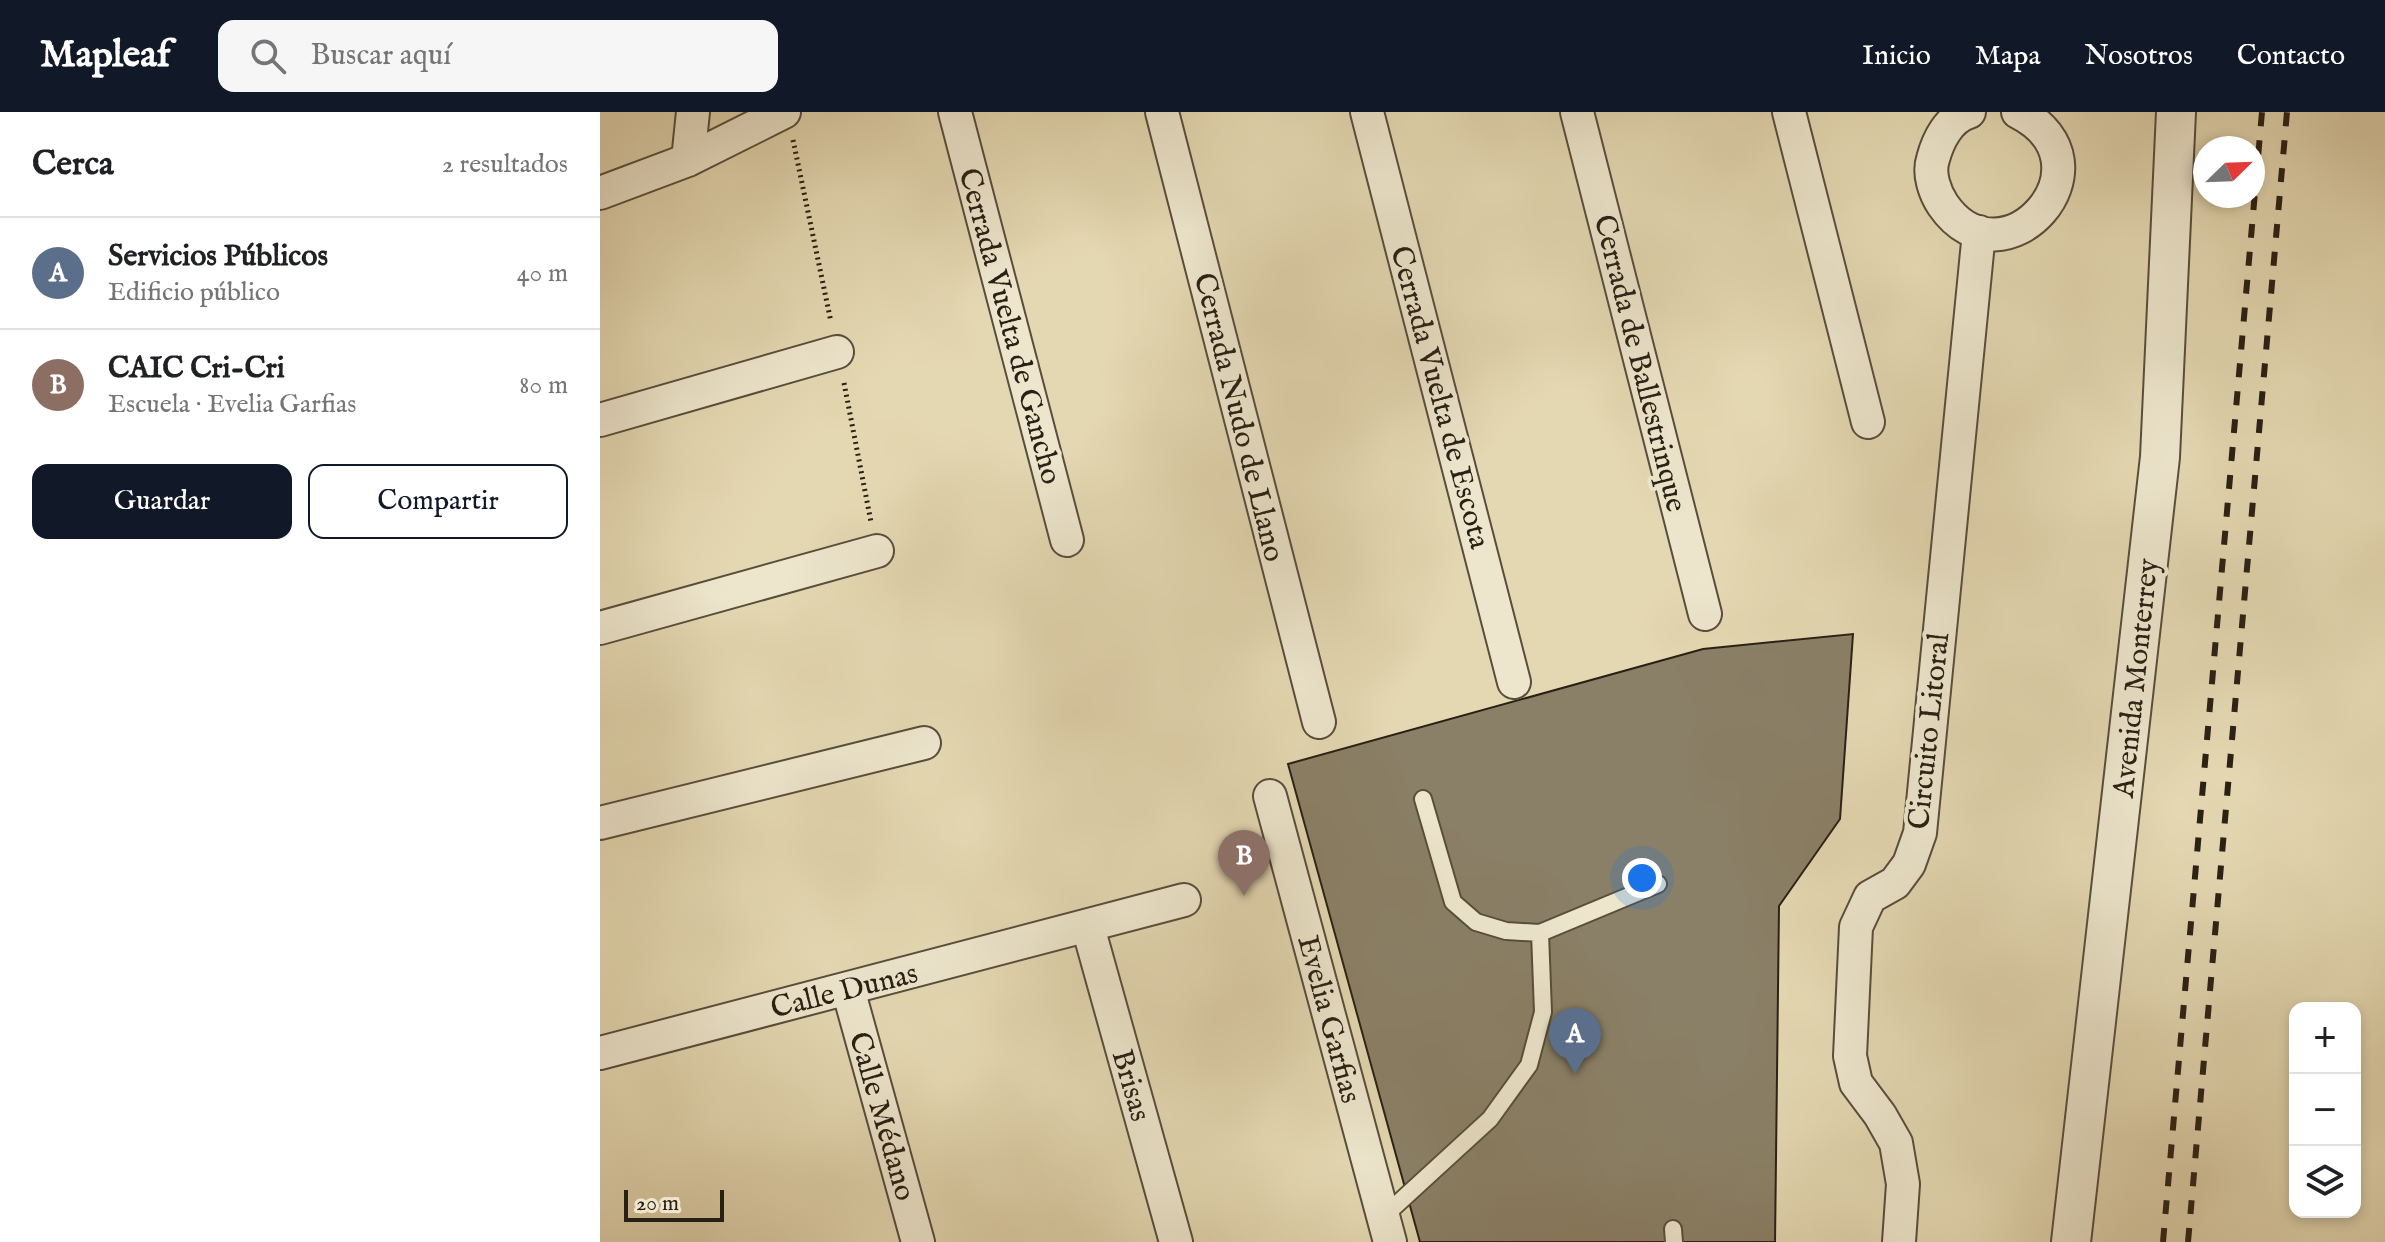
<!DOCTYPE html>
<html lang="es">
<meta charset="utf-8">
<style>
:root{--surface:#fff;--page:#f6f6f6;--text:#202124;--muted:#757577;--line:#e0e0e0;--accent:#111827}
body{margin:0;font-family:"IM FELL English",serif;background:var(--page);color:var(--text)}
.controls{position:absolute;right:24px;bottom:24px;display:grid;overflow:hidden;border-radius:16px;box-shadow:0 4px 12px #0003}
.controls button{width:72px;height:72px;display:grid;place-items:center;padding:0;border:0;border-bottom:2px solid var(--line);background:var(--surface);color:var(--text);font:40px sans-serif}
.compass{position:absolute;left:1593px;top:24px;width:72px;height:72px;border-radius:50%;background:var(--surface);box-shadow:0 4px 12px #0003;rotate:67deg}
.scale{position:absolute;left:24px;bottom:20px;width:100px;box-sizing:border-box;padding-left:8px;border:4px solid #292015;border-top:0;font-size:22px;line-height:28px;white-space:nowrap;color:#292015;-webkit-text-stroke:6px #ede6cd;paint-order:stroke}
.you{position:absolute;left:1042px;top:766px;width:28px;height:28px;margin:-20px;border:6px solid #fff;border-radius:50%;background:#1a73e8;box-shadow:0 0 0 12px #1a73e833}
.badge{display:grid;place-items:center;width:52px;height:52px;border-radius:50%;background:var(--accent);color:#fff;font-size:26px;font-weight:700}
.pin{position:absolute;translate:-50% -66px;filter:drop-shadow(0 2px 4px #0008)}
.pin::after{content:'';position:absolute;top:42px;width:28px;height:24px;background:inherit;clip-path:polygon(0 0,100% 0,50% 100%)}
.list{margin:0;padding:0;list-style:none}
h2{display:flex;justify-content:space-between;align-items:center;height:104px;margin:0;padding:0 32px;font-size:34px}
h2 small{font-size:26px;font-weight:400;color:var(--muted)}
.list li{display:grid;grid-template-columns:52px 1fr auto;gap:24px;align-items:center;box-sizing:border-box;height:112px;padding:0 32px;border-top:2px solid var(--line)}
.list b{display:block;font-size:30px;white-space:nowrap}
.list p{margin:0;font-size:26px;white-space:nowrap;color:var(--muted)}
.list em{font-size:26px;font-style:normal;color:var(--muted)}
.actions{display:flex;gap:16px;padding:24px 32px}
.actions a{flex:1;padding:18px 0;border:2px solid var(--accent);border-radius:16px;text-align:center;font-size:28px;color:var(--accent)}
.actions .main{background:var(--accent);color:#fff}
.icon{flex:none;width:44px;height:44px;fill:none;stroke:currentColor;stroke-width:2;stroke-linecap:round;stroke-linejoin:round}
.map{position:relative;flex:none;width:1785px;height:1130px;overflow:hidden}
header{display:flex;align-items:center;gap:48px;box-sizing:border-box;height:112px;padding:0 40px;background:var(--accent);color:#fff}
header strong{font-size:38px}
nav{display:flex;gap:44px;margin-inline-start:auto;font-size:28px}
.search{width:560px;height:72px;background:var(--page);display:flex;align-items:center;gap:20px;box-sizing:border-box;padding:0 28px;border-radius:16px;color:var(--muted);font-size:30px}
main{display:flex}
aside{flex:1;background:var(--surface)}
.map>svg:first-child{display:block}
.building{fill:#8a8067;stroke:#292015;stroke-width:2}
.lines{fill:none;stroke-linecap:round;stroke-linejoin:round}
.service-casing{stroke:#584e3c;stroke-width:20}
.minor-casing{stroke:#584e3c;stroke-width:36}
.tertiary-casing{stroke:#584e3c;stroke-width:42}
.path{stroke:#292015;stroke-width:5;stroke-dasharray:2 4;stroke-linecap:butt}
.service{stroke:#ede6cd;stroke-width:16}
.minor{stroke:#ede6cd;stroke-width:32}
.tertiary{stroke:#ede6cd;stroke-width:38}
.rail{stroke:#292015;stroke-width:6;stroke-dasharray:14 14;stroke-linecap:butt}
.labels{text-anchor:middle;stroke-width:8;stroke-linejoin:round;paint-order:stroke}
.street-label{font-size:30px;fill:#292015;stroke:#ede6cd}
</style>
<header>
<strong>Mapleaf</strong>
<div class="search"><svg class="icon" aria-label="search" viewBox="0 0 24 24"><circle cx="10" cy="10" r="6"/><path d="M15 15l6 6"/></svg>Buscar aquí</div>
<nav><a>Inicio</a><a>Mapa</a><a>Nosotros</a><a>Contacto</a></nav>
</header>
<main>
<aside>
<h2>Cerca<small>2 resultados</small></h2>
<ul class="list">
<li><span class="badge" style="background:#5c6f8a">A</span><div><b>Servicios Públicos</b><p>Edificio público</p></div><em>40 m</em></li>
<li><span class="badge" style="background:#8d6e63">B</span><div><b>CAIC Cri-Cri</b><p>Escuela · Evelia Garfias</p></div><em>80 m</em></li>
</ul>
<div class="actions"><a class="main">Guardar</a><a>Compartir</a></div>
</aside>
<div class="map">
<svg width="1785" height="1130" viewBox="0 0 1785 1130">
<rect width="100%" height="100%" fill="#e4d8b2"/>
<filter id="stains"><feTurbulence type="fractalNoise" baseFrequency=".0025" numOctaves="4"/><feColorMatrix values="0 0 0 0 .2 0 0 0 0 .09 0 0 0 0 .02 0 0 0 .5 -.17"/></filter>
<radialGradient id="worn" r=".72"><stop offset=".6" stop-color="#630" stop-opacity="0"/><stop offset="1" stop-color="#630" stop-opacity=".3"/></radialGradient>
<path class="building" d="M1253,522L1240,707L1179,794L1175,1130H820L688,652L1103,537Z"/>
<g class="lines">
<g class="service-casing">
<path id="service" d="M823,687L853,790L876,810L906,819L940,821L1058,772
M783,1105L890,1007L929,953L943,900L940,821
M1073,1117L1074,1130"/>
</g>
<g class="minor-casing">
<path id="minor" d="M355,0L467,428
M562,0L719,610
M767,0L914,570
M977,0L1105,502
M1189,0L1268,310
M1369,0C1349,6 1338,28 1333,47C1328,62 1335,81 1343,93C1403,180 1520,52 1418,0
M88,48L93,0
M0,81L88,48L184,0
M0,308L237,240
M0,516L277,439
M670,684L790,1130
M0,711L324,631
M488,815L576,1130
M248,877L318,1130
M0,941L584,788
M1299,1130L1303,1072L1296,1031L1280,1003L1256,971L1250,944L1256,815L1270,785L1295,771L1309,752L1320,721L1379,120"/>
</g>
<g class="tertiary-casing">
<path id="tertiary" d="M1471,1130L1560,345L1576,0"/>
</g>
<path class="path" d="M193,28L231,210
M244,271L271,410"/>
<use href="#service" class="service"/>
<use href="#minor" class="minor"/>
<use href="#tertiary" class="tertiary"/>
<path class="rail" d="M1563,1130L1662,0
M1588,1130L1687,0"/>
</g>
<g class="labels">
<g class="street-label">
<text transform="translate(411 214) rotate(75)" y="10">Cerrada Vuelta de Gancho</text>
<text transform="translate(1041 251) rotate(76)" y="10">Cerrada de Ballestrinque</text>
<text transform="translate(841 285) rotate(75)" y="10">Cerrada Vuelta de Escota</text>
<text transform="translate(640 305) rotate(76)" y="10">Cerrada Nudo de Llano</text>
<text transform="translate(1535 566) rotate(-84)" y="10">Avenida Monterrey</text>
<text transform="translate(1328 619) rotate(-84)" y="10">Circuito Litoral</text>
<text transform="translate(244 878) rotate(-14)" y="10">Calle Dunas</text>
<text transform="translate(730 907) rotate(75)" y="10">Evelia Garfias</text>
<text transform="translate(532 973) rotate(74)" y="10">Brisas</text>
<text transform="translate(283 1004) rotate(74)" y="10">Calle Médano</text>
</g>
</g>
<rect width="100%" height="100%" filter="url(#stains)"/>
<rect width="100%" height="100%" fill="url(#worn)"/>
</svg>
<div class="controls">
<button>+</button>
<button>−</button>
<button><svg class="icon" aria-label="layers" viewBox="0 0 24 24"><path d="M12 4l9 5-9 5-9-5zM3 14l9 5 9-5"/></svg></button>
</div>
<svg class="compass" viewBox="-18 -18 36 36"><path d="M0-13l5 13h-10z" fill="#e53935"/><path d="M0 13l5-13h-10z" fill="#757577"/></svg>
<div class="scale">20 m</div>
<div class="you"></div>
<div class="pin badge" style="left:975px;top:962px;background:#5c6f8a">A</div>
<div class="pin badge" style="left:644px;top:784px;background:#8d6e63">B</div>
</div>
</main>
